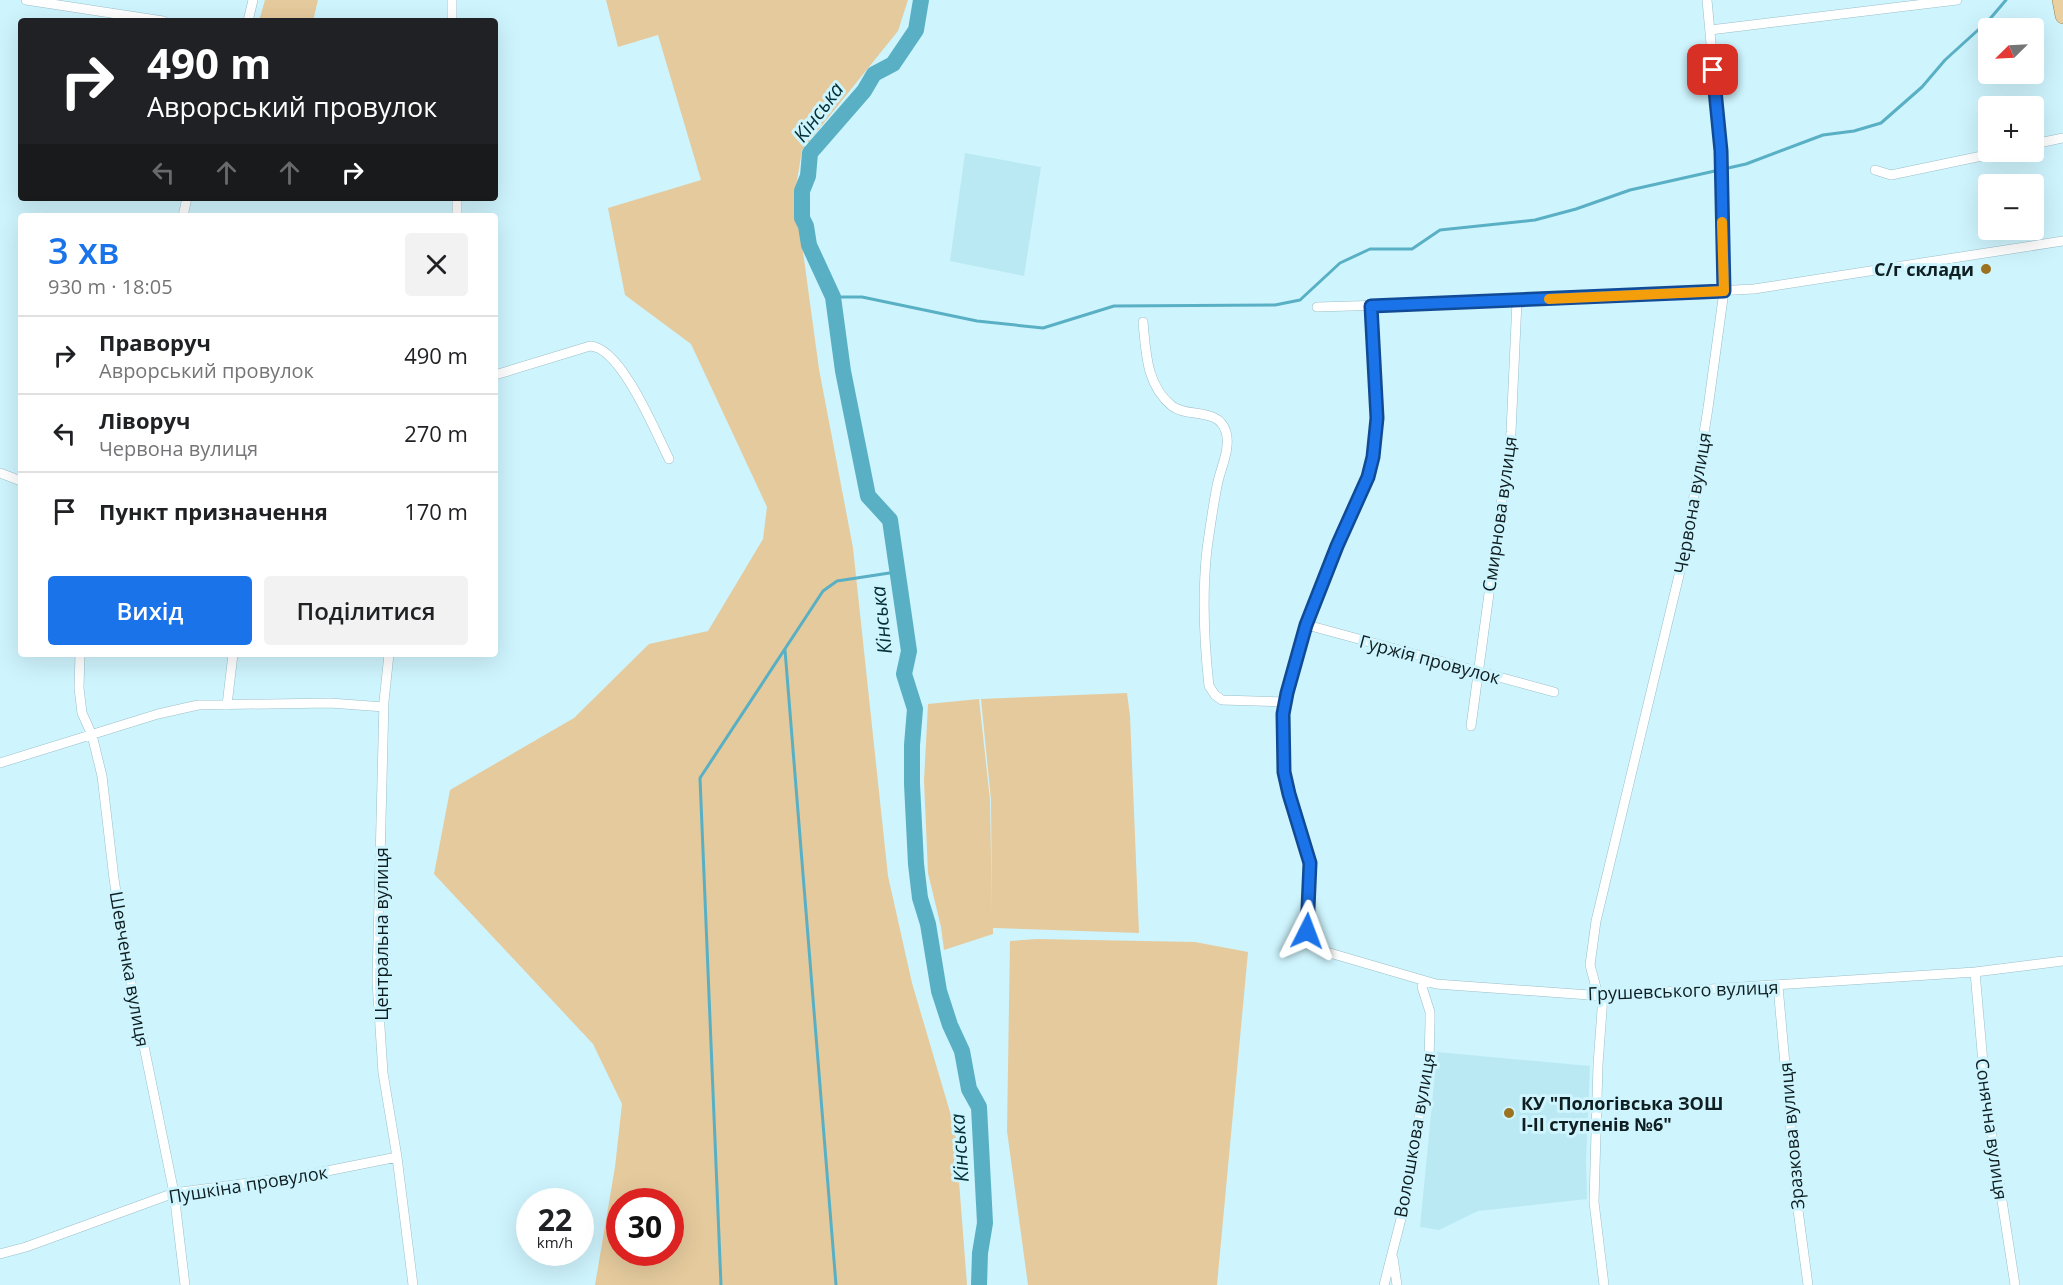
<!DOCTYPE html>
<html lang="uk">
<head>
<meta charset="utf-8">
<style>
  :root { --surface:#fff; --page:#f2f2f2; --text:#202124; --muted:#757577; --line:#e0e0e0; --accent:#1a73e8 }
  body { margin:0; font-family:"Open Sans",sans-serif; background:var(--page); color:var(--text); height:100vh; display:flex; flex-direction:column; font-size:22px; white-space:nowrap }
  * { box-sizing:border-box; margin:0 }
  p { font-size:20px; color:var(--muted) }
  .icon { flex:none; width:33px; height:33px; fill:none; stroke:currentColor; stroke-width:2; stroke-linecap:round; stroke-linejoin:round }
  .map { position:relative; flex:1; overflow:hidden }
  .sheet { position:absolute; left:18px; top:213px; width:480px; height:444px; display:flex; flex-direction:column; background:var(--surface); border-radius:6px; box-shadow:0 6px 24px #0002 }
  .sheet>* { flex:none }
  .guide { position:absolute; left:18px; top:18px; width:480px; height:183px; border-radius:6px; box-shadow:0 6px 24px #0002; background:#202124; color:#fff; overflow:hidden }
  .needle { width:39px; rotate:246deg }
  .buttons { position:absolute; left:1978px; top:18px; display:grid; gap:12px }
  .buttons a { display:grid; place-items:center; width:66px; height:66px; border-radius:6px; background:var(--surface); box-shadow:0 6px 24px #0002; font-size:30px }
  .speed { position:absolute; left:516px; top:1188px; display:flex; gap:12px; font-size:30px; font-weight:700; text-align:center }
  .speed>* { display:grid; place-content:center; width:78px; height:78px; border-radius:50%; background:var(--surface); box-shadow:0 6px 24px #0002; line-height:1 }
  .speed small { font-size:15px; font-weight:400 }
  .speed .limit { border:9px solid #d22; background:#fff; color:#111 }
  .pin { position:absolute; display:grid; place-items:center; width:51px; height:51px; color:#fff; margin:-26px; border-radius:12px; box-shadow:0 3px 9px #0006 }
  .me { position:absolute; width:66px; margin:-33px; rotate:3deg; stroke-linejoin:round; filter:drop-shadow(0 0 4px #0008) }
  .turn { display:flex; align-items:center; gap:21px; height:126px; padding:0 30px; font-size:27px }
  .turn .icon { width:78px; height:78px; stroke-width:2.5 }
  .turn b { display:block; font-size:42px; line-height:51px }
  .lanes { display:flex; align-items:center; height:57px; padding:0 30px; background:#0003; justify-content:center; gap:30px; direction:ltr }
  .lanes .off { opacity:.35 }
  .round { display:grid; place-items:center; flex:none; width:63px; height:63px; border-radius:6px; background:var(--page) }
  .summary { display:flex; align-items:center; justify-content:space-between; height:102px; padding:0 30px }
  h1 { font-size:36px; font-weight:600; line-height:45px; color:var(--accent) }
  .button { display:flex; gap:12px; margin-top:auto; padding:12px 30px }
  .button a { flex:1; height:69px; border-radius:6px; background:var(--accent); color:#fff; font-size:24px; font-weight:600; line-height:69px; text-align:center }
  .button a+a { background:var(--page); color:var(--text) }
  ul { padding:0; list-style:none }
  li { display:flex; align-items:center; gap:18px; height:78px; padding:0 30px; border-top:2px solid var(--line) }
  li div { flex:1 }
  li b { display:block; font-size:22px }
  li em { font-style:normal }
  .map>svg:first-child { display:block }
</style>
</head>
<body>
<div class="map">
<svg width="2063" height="1285" viewBox="0 0 2063 1285">
  <rect width="100%" height="100%" fill="#cef4fd"/>
  <path fill="#bae9f4" d="M965,153L1041,167L1024,276L950,261Z
    M1437,1052L1590,1066L1586,1160L1587,1199L1478,1211L1439,1230L1420,1227Z"/>
  <path fill="#e5ca9d" fill-rule="evenodd" d="M265,0H318L313,21H259Z
    M606,0H908L898,31L802,150L795,193L819,369L853,548L888,876L912,983L955,1129L967,1285H595L615,1167L622,1104L593,1044L434,874L450,790L574,718L649,644L708,631L763,539L767,507L691,344L625,295L608,208L701,180L658,35L618,47ZM620,1202H670V1252H620Z
    M1127,693L1130,716L1139,933L993,928V934L944,950L941,927L928,873L924,781L928,704L979,699L990,800L992,913L991,800L981,699Z
    M1037,939L1195,942L1248,952L1217,1285H1028L1007,1131L1010,941Z"/>
  <g fill="none" stroke-linecap="round" stroke-linejoin="round">
    <path stroke="#59b0c4" stroke-width="3" d="M833,297H862L977,321L1043,328L1114,306L1275,305L1300,300L1340,263L1370,249H1412L1440,230L1535,220L1576,209L1630,190L1746,164L1823,135L1854,131L1881,123L1922,87L1945,60L1989,20L2006,0
      M785,650L836,1285
      M721,1285L700,778L823,591L837,581L896,572"/>
    <path stroke="#59b0c4" stroke-width="16" d="M921,0L916,30L893,64L874,74L864,91L810,153L808,176L802,191V218L806,226L809,245L833,297L843,371L868,496L890,520L909,651L904,674L915,709L912,745V784L916,864L920,898L928,924L939,991L950,1025L962,1051L969,1089L979,1107L985,1223L980,1253L979,1285"/>
    <g stroke="#9bbfc8" stroke-width="10">
      <path id="street" d="M26,0L163,21
        M248,21L253,0
        M452,21V0
        M1710,30L1957,0
        M2034,144L2063,138
        M1875,170L1891,175L2001,152
        M457,198V216
        M183,216L187,198
        M1371,306L1377,418L1373,457L1368,477L1337,546L1307,625L1287,693L1283,714L1284,772L1289,794L1310,863L1307,931C1311,941 1314,946 1323,951L1436,984L1603,996L1975,972L2063,961
        M1317,307L1517,301L1754,289L2063,241
        M1143,322C1146,352 1146,385 1172,406C1187,418 1219,407 1226,432C1231,449 1220,469 1217,486C1213,506 1210,528 1207,549C1202,594 1204,641 1209,686L1215,695L1222,700L1285,702
        M495,375L590,346C621,347 656,433 669,459
        M0,473L21,481
        M1307,625L1554,692
        M80,654L79,688L82,713L92,735L102,776L114,879L128,968L174,1193L185,1285
        M389,654L384,701L377,981L383,1073L397,1157L413,1285
        M227,705L233,654
        M1471,726L1511,432L1517,301
        M0,763L158,714L198,705L330,703L384,707
        M1975,972L1986,1097L2015,1285
        M1778,986L1798,1210L1808,1285
        M1598,995L1590,965L1596,921L1686,546L1708,408L1724,291L1721,151L1707,0
        M1603,996L1598,1065L1594,1202L1604,1285
        M0,1254L26,1247L174,1193L302,1176L397,1157
        M1393,1258L1397,1285
        M1384,1285L1402,1215L1429,1060L1430,1023V1012L1422,987L1424,982"/>
    </g>
    <g stroke="#947d4a" stroke-width="16">
      <path id="primary" d="M2060,0L2063,16"/>
    </g>
    <use href="#street" stroke="#fff" stroke-width="9"/>
    <use href="#primary" stroke="#ead0a0" stroke-width="15"/>
  </g>
  <g fill="none" stroke-linecap="round" stroke-linejoin="round">
    <g stroke="#114b97" stroke-width="15">
      <path id="route" d="M1307,931L1310,863L1289,794L1284,772L1283,714L1287,693L1306,625L1337,546L1368,477L1373,457L1377,418L1371,306L1724,291L1721,151L1713,70"/>
    </g>
    <use href="#route" stroke="#1a73e8" stroke-width="10"/>
    <path stroke="#f59e0b" stroke-width="10" d="M1549,299L1724,291L1722,222"/>
  </g>
  <g fill="#9b7320" stroke="#cef4fd" stroke-width="2">
    <circle cx="1986" cy="269" r="6"/>
    <circle cx="1509" cy="1113" r="6"/>
  </g>
  <g text-anchor="middle" dominant-baseline="central" stroke-width="6" stroke-linejoin="round" paint-order="stroke">
    <g font-size="18" font-weight="bold" fill="#0f1e21" stroke="#cef4fd" text-anchor="end">
      <text x="1974" y="269">С/г склади</text>
      <text x="1521" y="1103" text-anchor="start">КУ "Пологівська ЗОШ<tspan x="1521" dy="21">І-ІІ ступенів №6"</tspan></text>
    </g>
    <g font-size="18" fill="#0f1e21" stroke="#cef4fd">
      <text transform="translate(1692 503) rotate(-80)">Червона вулиця</text>
      <text transform="translate(1499 514) rotate(-82)">Смирнова вулиця</text>
      <text transform="translate(1430 659) rotate(15)">Гуржія провулок</text>
      <text transform="translate(381 934) rotate(-90)">Центральна вулиця</text>
      <text transform="translate(130 969) rotate(80)">Шевченка вулиця</text>
      <text transform="translate(1683 990) rotate(-2)">Грушевського вулиця</text>
      <text transform="translate(1992 1129) rotate(82)">Сонячна вулиця</text>
      <text transform="translate(1414 1135) rotate(-80)">Волошкова вулиця</text>
      <text transform="translate(1791 1136) rotate(-95)">Зразкова вулиця</text>
      <text transform="translate(248 1184) rotate(-9)">Пушкіна провулок</text>
    </g>
    <g font-size="20" font-style="italic" fill="#032f37" stroke="#cef4fd">
      <text transform="translate(818 112) rotate(-53)">Кінська</text>
      <text transform="translate(881 620) rotate(-96)">Кінська</text>
      <text transform="translate(959 1148) rotate(-94)">Кінська</text>
    </g>
  </g>
</svg>
<div class="buttons">
<a><svg class="needle" viewBox="-14 -14 28 28"><path d="M0-13l5 13h-10z" fill="#e53935"/><path d="M0 13l5-13h-10z" fill="#757577"/></svg></a>
<a>+</a>
<a>−</a>
</div>
<div class="speed"><div>22<small>km/h</small></div><div class="limit">30</div></div>
<div class="pin" style="left:1713px;top:70px;background:#d93025"><svg class="icon" aria-label="arrive" viewBox="0 0 24 24"><path d="M6 21V4h12l-3 4 3 4H6"/></svg></div>
<svg class="me" style="left:1307px;top:931px" viewBox="-20 -20 40 40"><path d="M0-17L14 15 0 8-14 15z" fill="#1a73e8" stroke="#fff" stroke-width="4"/></svg>
<div class="guide">
<div class="turn"><svg class="icon" aria-label="right" viewBox="0 0 24 24"><path d="M7 20v-9h11M14 6l5 5-5 5"/></svg><div><b>490 m</b>Аврорський провулок</div></div>
<div class="lanes"><svg class="icon off" aria-label="left" viewBox="0 0 24 24"><path d="M17 20v-9H6M10 6l-5 5 5 5"/></svg><svg class="icon off" aria-label="ahead" viewBox="0 0 24 24"><path d="M12 20V5M6 11l6-6 6 6"/></svg><svg class="icon off" aria-label="ahead" viewBox="0 0 24 24"><path d="M12 20V5M6 11l6-6 6 6"/></svg><svg class="icon" aria-label="right" viewBox="0 0 24 24"><path d="M7 20v-9h11M14 6l5 5-5 5"/></svg></div>
</div>
<section class="sheet">
<div class="summary"><div><h1>3 хв</h1><p>930 m · 18:05</p></div><a class="round"><svg class="icon" aria-label="close" viewBox="0 0 24 24"><path d="M6 6l12 12M18 6L6 18"/></svg></a></div>
<ul>
<li><svg class="icon" aria-label="right" viewBox="0 0 24 24"><path d="M7 20v-9h11M14 6l5 5-5 5"/></svg><div><b>Праворуч</b><p>Аврорський провулок</p></div><em>490 m</em></li>
<li><svg class="icon" aria-label="left" viewBox="0 0 24 24"><path d="M17 20v-9H6M10 6l-5 5 5 5"/></svg><div><b>Ліворуч</b><p>Червона вулиця</p></div><em>270 m</em></li>
<li><svg class="icon" aria-label="arrive" viewBox="0 0 24 24"><path d="M6 21V4h12l-3 4 3 4H6"/></svg><div><b>Пункт призначення</b></div><em>170 m</em></li>
</ul>
<div class="button"><a>Вихід</a><a>Поділитися</a></div>
</section>
</div>
</body>
</html>
